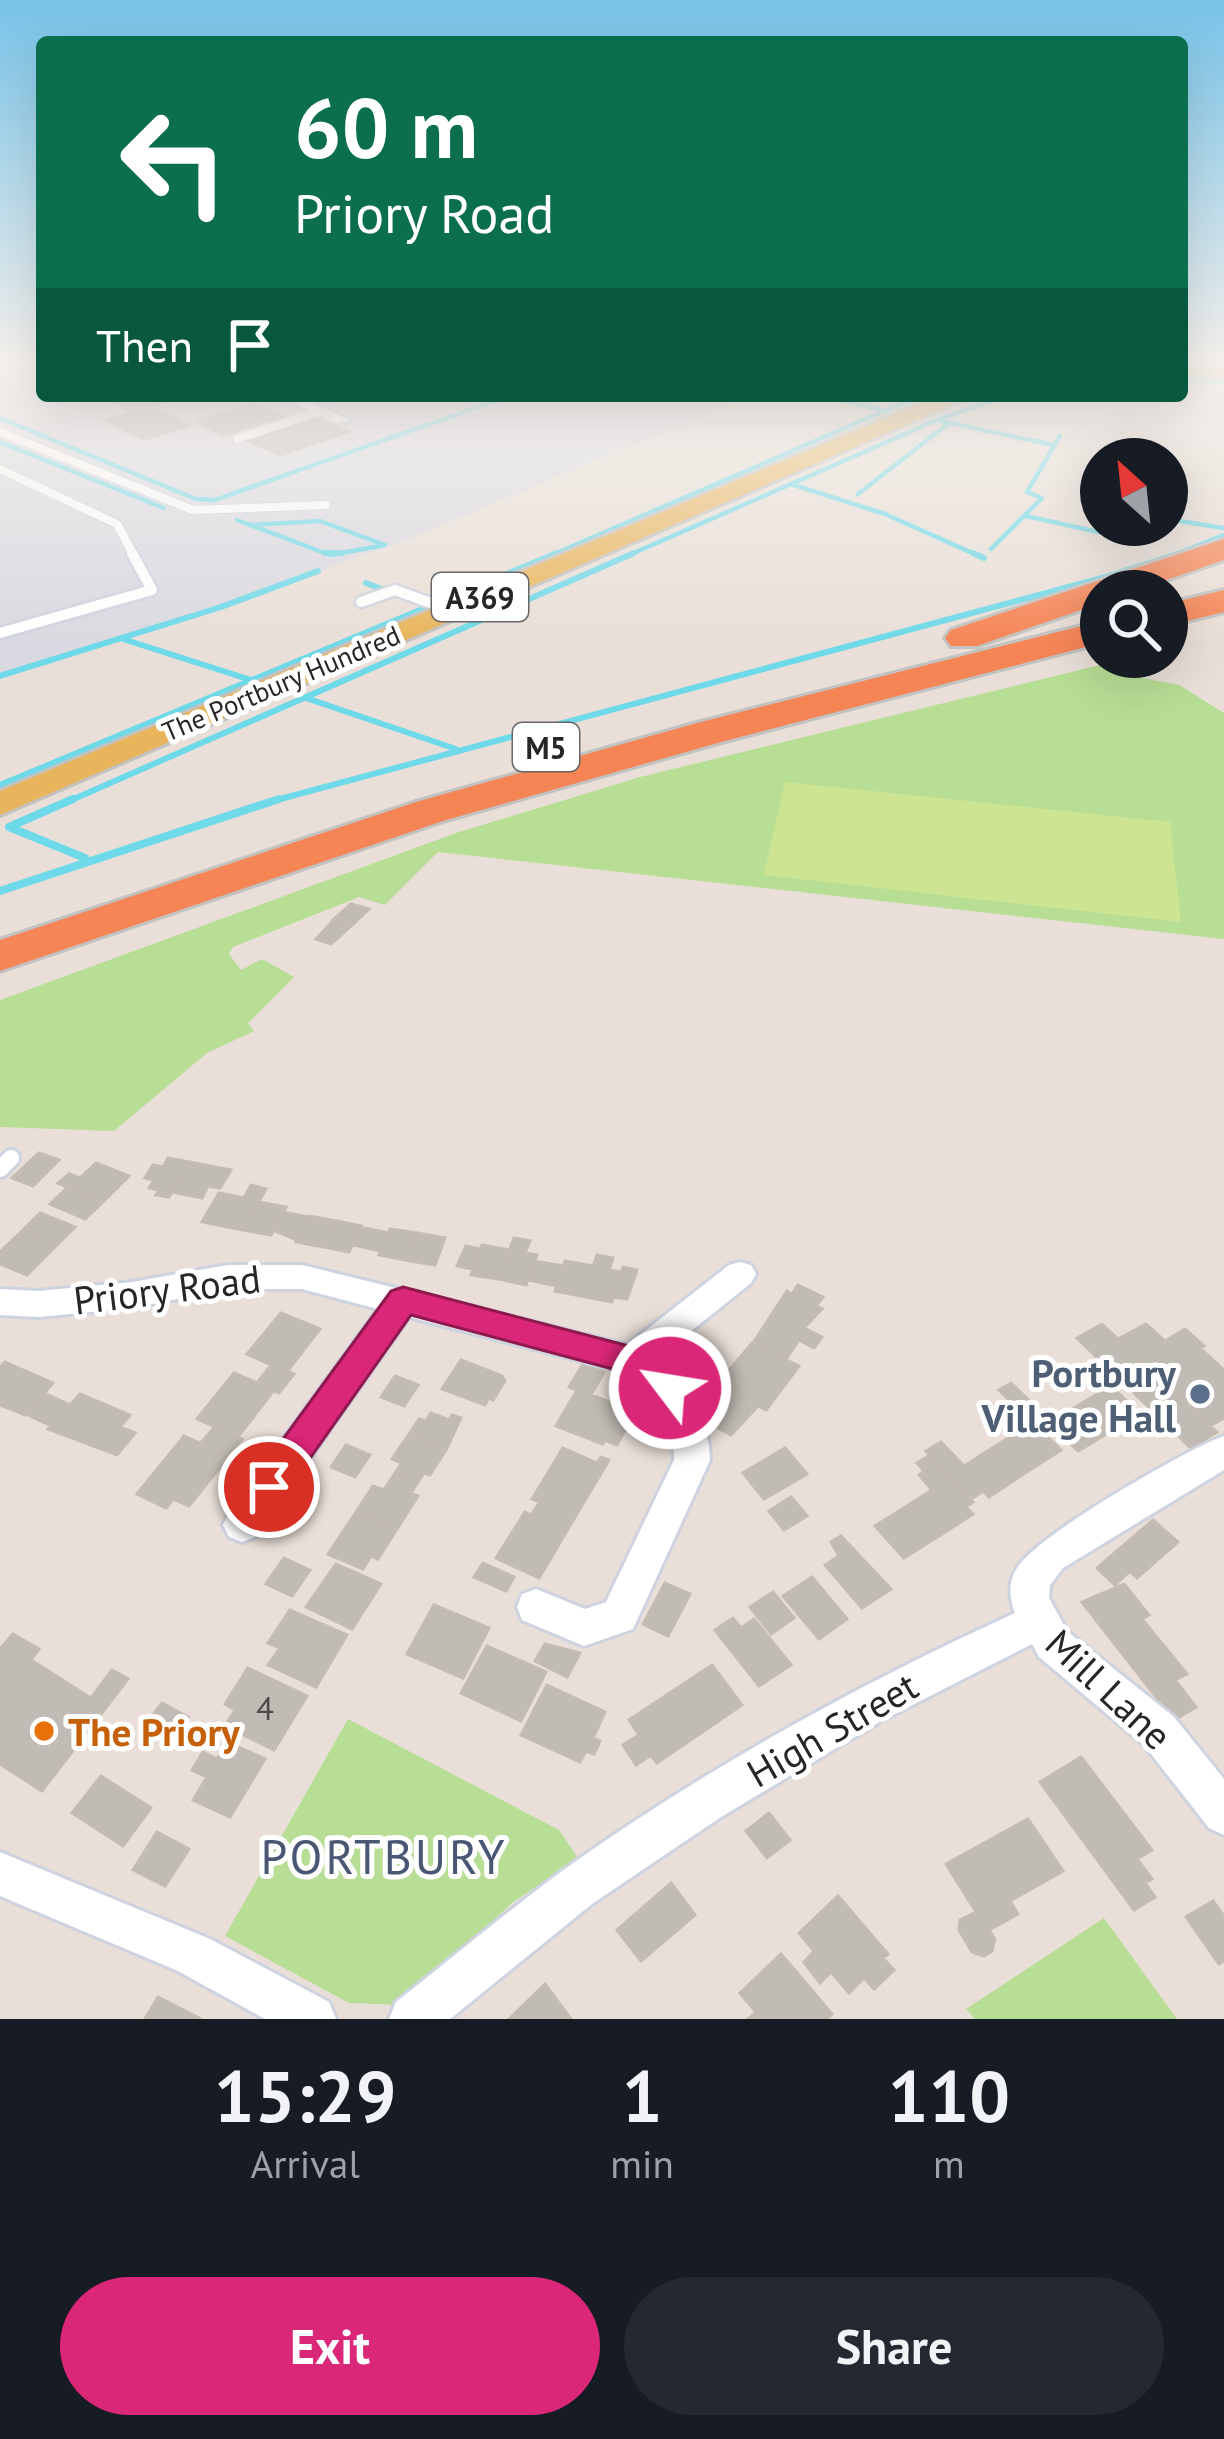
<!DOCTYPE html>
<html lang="en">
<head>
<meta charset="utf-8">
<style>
  :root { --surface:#171b24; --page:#242831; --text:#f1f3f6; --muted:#9ea1a6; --accent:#db2777 }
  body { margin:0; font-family:"PT Sans",sans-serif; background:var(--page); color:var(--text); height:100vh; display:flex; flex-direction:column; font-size:45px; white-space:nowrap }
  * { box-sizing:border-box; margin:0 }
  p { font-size:39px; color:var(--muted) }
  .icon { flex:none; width:66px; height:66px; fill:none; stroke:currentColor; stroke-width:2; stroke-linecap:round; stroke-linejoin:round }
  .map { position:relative; height:2019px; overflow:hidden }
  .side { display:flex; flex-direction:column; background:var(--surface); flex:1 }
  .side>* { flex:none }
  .guide { position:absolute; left:36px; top:36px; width:1152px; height:366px; border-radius:12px; box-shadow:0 12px 48px #0002; background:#0b6e4f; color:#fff; overflow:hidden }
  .needle { width:78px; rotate:333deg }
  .controls { position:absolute; left:1080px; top:438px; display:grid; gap:24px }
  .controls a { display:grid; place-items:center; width:108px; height:108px; border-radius:50%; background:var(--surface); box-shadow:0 12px 48px #0002; font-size:60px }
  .pin { position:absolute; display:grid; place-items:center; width:102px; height:102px; color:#fff; margin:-51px; border:6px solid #fff; border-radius:50%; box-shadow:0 3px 12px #0007 }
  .me { position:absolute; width:132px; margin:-66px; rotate:301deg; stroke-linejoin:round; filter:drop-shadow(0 0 9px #0008) }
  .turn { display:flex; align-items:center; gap:42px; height:252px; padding:0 60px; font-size:54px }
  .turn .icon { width:156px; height:156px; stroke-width:2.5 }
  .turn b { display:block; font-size:84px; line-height:102px }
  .then { display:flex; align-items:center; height:114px; padding:0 60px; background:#0003; gap:24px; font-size:45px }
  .eta { display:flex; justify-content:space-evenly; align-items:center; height:204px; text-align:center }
  .eta b { font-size:72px; font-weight:800; line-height:84px }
  .primary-button { display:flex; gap:24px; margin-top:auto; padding:24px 60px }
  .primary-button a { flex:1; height:138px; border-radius:72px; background:var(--accent); color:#fff; font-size:48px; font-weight:800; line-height:138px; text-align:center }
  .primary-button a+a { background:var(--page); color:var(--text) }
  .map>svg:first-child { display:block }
</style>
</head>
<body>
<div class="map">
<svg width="1224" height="2019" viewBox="0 0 1224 2019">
  <rect width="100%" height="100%" fill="#e9dfd8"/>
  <path fill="#dad9e1" d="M0,361H42V396H750L406,540L188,616L0,673Z"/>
  <path fill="#b8de96" d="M1133,657H1160L1112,672L1179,685L1224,713V939L438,852L385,905L359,897L233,947L229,954L241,970L262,959L294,977L248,1023L254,1031L207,1053L114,1131L0,1127V1000L456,833L640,777Z
    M348,1719L559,1830L578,1858L512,1903L403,2005L349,2003L225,1936Z
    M1104,1918L1177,2019H975L966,2009Z"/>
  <path fill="#cde592" d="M785,782L1170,822L1181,922L764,875Z"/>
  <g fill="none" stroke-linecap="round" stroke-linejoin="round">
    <path stroke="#6ed9e8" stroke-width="4.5" d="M1182,380L1224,382
      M824,396L886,411
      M0,418L196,499L215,500L509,396
      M937,420L1053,445
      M0,442L164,508
      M791,484L885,514L979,556
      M858,494L949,423
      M1026,516L1112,535L1122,525
      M1167,519L1224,528
      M237,520L330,555L385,545L320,521L251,525
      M991,549L1042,498L1027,492L1060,436
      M550,556L919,396
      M627,556L937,420L1006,396
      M1171,556L1224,535"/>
    <path stroke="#6ed9e8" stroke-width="6" d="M325,553H341
      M973,553L984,558
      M366,583L389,592
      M123,639L251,680
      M0,676L221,607L318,571
      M306,698L456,749
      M0,785L557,553
      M67,802L634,553
      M269,802L1106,577L1180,553"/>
    <path stroke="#6ed9e8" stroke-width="8" d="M73,799L9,827L85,858
      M0,891L279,799"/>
  </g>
  <path fill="#c0bbb4" stroke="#c4bbb2" stroke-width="3" d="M100,396H182L133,411Z
    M254,404L283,416L224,435L196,422Z
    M149,407L190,426L144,439L104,420Z
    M315,419L348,432L281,455L248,441Z
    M351,904L369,909L351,926L333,920Z
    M334,920L351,926L331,944L316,939Z
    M39,1153L59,1160L33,1186L12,1178Z
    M168,1158L190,1162L169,1197L156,1195L160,1190L149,1188L154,1180L145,1178L153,1165L163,1167Z
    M190,1162L231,1170L220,1188L208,1186L202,1198L172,1192Z
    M96,1163L129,1176L103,1202L58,1183L69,1174L80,1178Z
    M251,1185L266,1189L243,1230L202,1222L219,1193L244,1198Z
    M68,1187L103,1202L85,1219L50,1204Z
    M259,1202L286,1207L271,1235L243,1230Z
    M283,1212L309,1217L297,1240L273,1230Z
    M40,1213L75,1227L57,1245L23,1230Z
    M309,1216L337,1221L324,1247L296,1242Z
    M337,1221L362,1226L349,1252L324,1247Z
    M361,1227L389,1233L381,1251L353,1245Z
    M390,1229L417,1233L405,1260L379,1255Z
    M23,1230L57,1245L27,1275L0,1264V1252Z
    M417,1233L445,1238L435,1265L405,1260Z
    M514,1238L530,1241L525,1253L537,1255L526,1285L499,1279Z
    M482,1245L510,1250L499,1279L471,1275Z
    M466,1246L480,1249L472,1269L457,1266Z
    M597,1255L613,1258L609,1270L621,1272L612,1302L555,1291L565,1261L593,1266Z
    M535,1261L563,1266L557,1286L528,1280Z
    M623,1267L637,1270L627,1299L613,1297Z
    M798,1285L823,1297L816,1306L822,1309L804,1328L822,1337L814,1348L799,1340L786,1359L753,1343L787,1291L792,1294Z
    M281,1313L320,1329L287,1372L247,1354Z
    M1102,1324L1118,1339L1217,1432L1191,1448L1077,1338Z
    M1146,1324L1165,1341L1185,1329L1204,1346L1200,1348L1224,1370V1418L1210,1426L1118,1339Z
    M752,1343L799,1366L766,1410L758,1406L731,1435L701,1419L717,1398L710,1393Z
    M1094,1359L1115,1379L1109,1384L1139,1413L1108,1433L1079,1405L1102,1391L1082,1367Z
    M461,1360L502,1376L505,1381L493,1400L489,1398L485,1405L442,1389Z
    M5,1362L53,1383L25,1415L0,1405V1367Z
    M583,1364L604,1372L591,1395L625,1408L618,1420L628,1424L617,1445L605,1440L603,1444L556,1426L577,1390L569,1387Z
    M271,1365L294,1374L279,1393L257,1383Z
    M234,1373L274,1390L238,1437L197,1419Z
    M395,1376L418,1385L404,1406L381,1397Z
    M1011,1383L1049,1420L1037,1427L999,1390Z
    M44,1393L70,1405L51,1426L26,1414Z
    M80,1394L130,1415L120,1427L135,1433L117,1455L48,1429Z
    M1011,1401L1061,1450L1022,1475L994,1447L1019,1431L997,1409Z
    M1079,1405L1108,1433L1078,1451L1049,1423Z
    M431,1413L449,1420L452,1415L461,1418L446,1450L409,1434L419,1419L426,1421Z
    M215,1426L242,1439L229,1456L200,1444Z
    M409,1434L446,1450L430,1475L424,1473L418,1482L395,1473L402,1463L392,1459Z
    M184,1436L229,1456L189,1506L173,1499L166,1508L137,1494Z
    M941,1442L964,1466L994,1447L1022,1475L989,1497L983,1491L971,1499L926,1451Z
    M346,1445L370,1455L355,1477L331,1467Z
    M563,1448L597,1463L601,1457L609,1460L539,1578L496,1558L525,1512L531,1515L540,1502L532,1499Z
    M785,1448L807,1474L764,1499L743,1473Z
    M930,1455L973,1502L966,1507L973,1514L939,1536L910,1504L932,1490L919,1475L924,1471L917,1463Z
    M395,1473L418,1482L411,1493L418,1496L397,1529L356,1512L373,1486L384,1490Z
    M791,1497L807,1516L784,1530L769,1511Z
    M910,1504L939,1536L904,1558L875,1526Z
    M356,1512L397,1529L378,1559L371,1556L363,1569L328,1554Z
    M1153,1520L1178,1542L1137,1578L1130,1571L1115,1585L1097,1568Z
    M841,1536L891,1589L862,1608L825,1565L839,1556L831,1542Z
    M284,1558L310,1570L292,1596L266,1584Z
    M483,1563L514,1577L506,1591L474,1577Z
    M336,1564L381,1584L352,1629L306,1607Z
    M812,1577L847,1619L819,1639L783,1596Z
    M665,1583L690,1594L668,1636L643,1624Z
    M1124,1584L1149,1615L1142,1619L1187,1674L1175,1680L1196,1707L1174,1720L1082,1602Z
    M773,1592L794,1618L771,1634L750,1607Z
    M434,1605L489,1628L463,1678L407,1654Z
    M290,1610L347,1635L316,1687L268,1665L280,1648L268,1643Z
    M733,1618L741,1628L754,1619L791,1665L759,1686L715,1630Z
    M13,1634L39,1649L31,1660L91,1698L112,1670L128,1679L42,1791L0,1764V1649Z
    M545,1644L580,1653L567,1677L535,1661Z
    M487,1646L546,1672L521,1721L461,1693Z
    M712,1665L742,1705L657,1763L651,1755L636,1765L623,1745L639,1735L629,1720Z
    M248,1668L307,1696L274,1750L225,1726L235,1710L225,1704Z
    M547,1685L605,1712L593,1738L600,1741L594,1754L586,1751L580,1762L521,1735Z
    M162,1703L188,1717L176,1734L149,1720Z
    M228,1742L265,1759L230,1817L193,1800L207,1777L192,1770L203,1752L217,1759Z
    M1081,1757L1152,1850L1137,1859L1152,1879L1145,1883L1155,1897L1134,1910L1040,1782Z
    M101,1776L151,1808L123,1846L72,1813Z
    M769,1813L790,1840L767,1858L746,1831Z
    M1028,1819L1063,1871L1010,1901L1018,1914L989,1930L995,1939L992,1951L984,1956L972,1952L959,1930L960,1920L976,1912L946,1864Z
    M157,1832L189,1849L165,1886L133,1870Z
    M671,1883L695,1915L641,1961L617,1930Z
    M838,1896L888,1954L883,1958L894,1970L874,1989L864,1978L849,1993L831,1972L820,1983L804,1962L814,1951L799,1933Z
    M1213,1901L1224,1916V1961L1219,1964L1186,1917Z
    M781,1954L832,2014L827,2019H748L756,2012L740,1993Z
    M545,1984L571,2019H509Z
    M158,1997L201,2019H145Z"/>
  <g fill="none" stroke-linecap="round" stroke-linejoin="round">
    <g stroke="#cdd3df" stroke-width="10">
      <path id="service-far2" d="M0,432L193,510L326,505
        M237,439L320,411
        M0,469L117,524L134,556"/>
    </g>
    <g stroke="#cdd3df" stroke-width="15">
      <path id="service-far1" d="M361,602L395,590L450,610
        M0,633L152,590L132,553"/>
    </g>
    <g stroke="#cdd3df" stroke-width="22">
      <path id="service" d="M0,1169L11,1158"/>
    </g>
    <g stroke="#cdd3df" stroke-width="6">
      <path id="minor" d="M276,396H296L350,420L337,423Z
        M740,1262L751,1265L756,1274L751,1283L659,1357C689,1371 710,1429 710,1460L633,1629L584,1646L522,1620L517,1607L522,1594L536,1589L585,1609L606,1602L674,1460C674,1424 656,1387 624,1372L409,1317L255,1537L242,1542L229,1537L223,1525L229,1513L378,1309L302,1289H228L132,1308L39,1317L0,1315V1289L39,1291L132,1282L228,1265H302L627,1345L729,1265Z
        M1224,1436V1470L1063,1568L1050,1585L1049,1598L1067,1631L1174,1717L1224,1779V1835L1209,1828L1144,1745L1039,1657L1032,1644L883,1720L721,1817L592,1904L450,2019H389L396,2002C451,1959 505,1913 562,1871C703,1770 857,1685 1015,1613C1009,1598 1008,1582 1017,1568C1036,1536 1185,1450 1224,1436Z
        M0,1852L210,1939L329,2002L336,2019H265L178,1971L0,1896Z"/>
    </g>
    <g stroke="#c2c2c2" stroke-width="6">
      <path id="primary" d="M1182,361L1224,362V376L1182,375Z
        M938,396H972L0,815V791Z"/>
    </g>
    <g stroke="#c2c2c2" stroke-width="6">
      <path id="motorway" d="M1224,539V560L1135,591H1101V603L977,646H951L945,638L951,630Z
        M1224,590V612L1167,626V604Z
        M1101,621V643L725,741L446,820L0,971V940L416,802L697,723Z"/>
    </g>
    <use href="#service-far2" stroke="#fff" stroke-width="8"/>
    <use href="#service-far1" stroke="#fff" stroke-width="10"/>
    <use href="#service" stroke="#fff" stroke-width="16"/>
    <use href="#minor" fill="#fff" fill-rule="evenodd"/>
    <use href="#primary" fill="#e9b55c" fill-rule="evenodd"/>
    <use href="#motorway" fill="#f68555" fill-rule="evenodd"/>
  </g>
  <linearGradient id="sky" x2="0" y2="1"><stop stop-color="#77c3e8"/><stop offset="0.56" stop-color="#f5f1ed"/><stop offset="1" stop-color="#f5f1ed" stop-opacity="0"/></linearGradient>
  <rect width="1224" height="644" fill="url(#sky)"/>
  <path fill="#db2777" stroke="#8e194d" stroke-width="3" d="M403,1287L644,1350L670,1362L687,1388L682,1398C658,1406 646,1382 624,1372L411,1315L282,1498L269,1503L256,1498L250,1487L256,1476L391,1291Z"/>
  <circle fill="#5c6f8a" stroke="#fff" stroke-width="4.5" cx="1200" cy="1394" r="12"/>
  <circle fill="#e8710a" stroke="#fff" stroke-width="4.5" cx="44" cy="1731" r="12"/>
  <g text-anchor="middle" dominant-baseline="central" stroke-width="10" stroke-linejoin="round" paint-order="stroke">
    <g font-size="27" fill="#262626" stroke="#fff">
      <text transform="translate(281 683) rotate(-23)">The Portbury Hundred</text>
    </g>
    <g fill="#fff" stroke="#676767" stroke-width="3">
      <rect x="432" y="573" width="96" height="48" rx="9"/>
      <rect x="513" y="723" width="66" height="48" rx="9"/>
    </g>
    <g font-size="30" font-weight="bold" fill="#262626">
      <text x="480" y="597">A369</text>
      <text x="546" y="747">M5</text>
    </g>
    <g font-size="33" fill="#4c4b4a">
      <text x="265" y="1707">4</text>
    </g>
    <g font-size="39" fill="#262626" stroke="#fff">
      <text transform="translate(167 1289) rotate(-7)">Priory Road</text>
      <text transform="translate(1109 1689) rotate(43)">Mill Lane</text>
      <text transform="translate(832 1729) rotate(-30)">High Street</text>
    </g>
    <g font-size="39" font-weight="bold" fill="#4e5e75" stroke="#fff" text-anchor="end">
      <text x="1176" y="1372">Portbury<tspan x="1176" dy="45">Village Hall</tspan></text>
    </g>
    <g font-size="39" font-weight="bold" fill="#c56008" stroke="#fff" text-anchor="start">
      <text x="68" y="1731">The Priory</text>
    </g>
    <g font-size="48" letter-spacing="3" fill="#4a5774" stroke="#fff">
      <text x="384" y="1856">PORTBURY</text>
    </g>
  </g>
</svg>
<div class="controls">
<a><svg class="needle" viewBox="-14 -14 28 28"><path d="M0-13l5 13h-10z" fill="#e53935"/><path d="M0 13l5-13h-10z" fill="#9ea1a6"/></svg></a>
<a><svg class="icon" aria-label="search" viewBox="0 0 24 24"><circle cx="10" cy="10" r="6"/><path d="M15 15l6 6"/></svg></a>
</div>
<div class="pin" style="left:269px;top:1487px;background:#d93025"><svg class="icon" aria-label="arrive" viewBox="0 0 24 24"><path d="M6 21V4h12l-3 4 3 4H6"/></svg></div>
<svg class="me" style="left:670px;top:1388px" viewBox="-20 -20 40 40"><circle r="17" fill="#db2777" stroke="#fff" stroke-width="3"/><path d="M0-11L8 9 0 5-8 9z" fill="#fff"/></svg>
<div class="guide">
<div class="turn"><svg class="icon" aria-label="left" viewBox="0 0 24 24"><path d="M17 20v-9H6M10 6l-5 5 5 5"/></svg><div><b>60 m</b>Priory Road</div></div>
<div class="then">Then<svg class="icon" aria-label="arrive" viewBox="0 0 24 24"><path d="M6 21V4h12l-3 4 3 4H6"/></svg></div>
</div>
</div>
<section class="side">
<div class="eta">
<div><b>15:29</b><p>Arrival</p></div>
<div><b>1</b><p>min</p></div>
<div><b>110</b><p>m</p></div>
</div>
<div class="primary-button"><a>Exit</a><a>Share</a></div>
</section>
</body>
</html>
